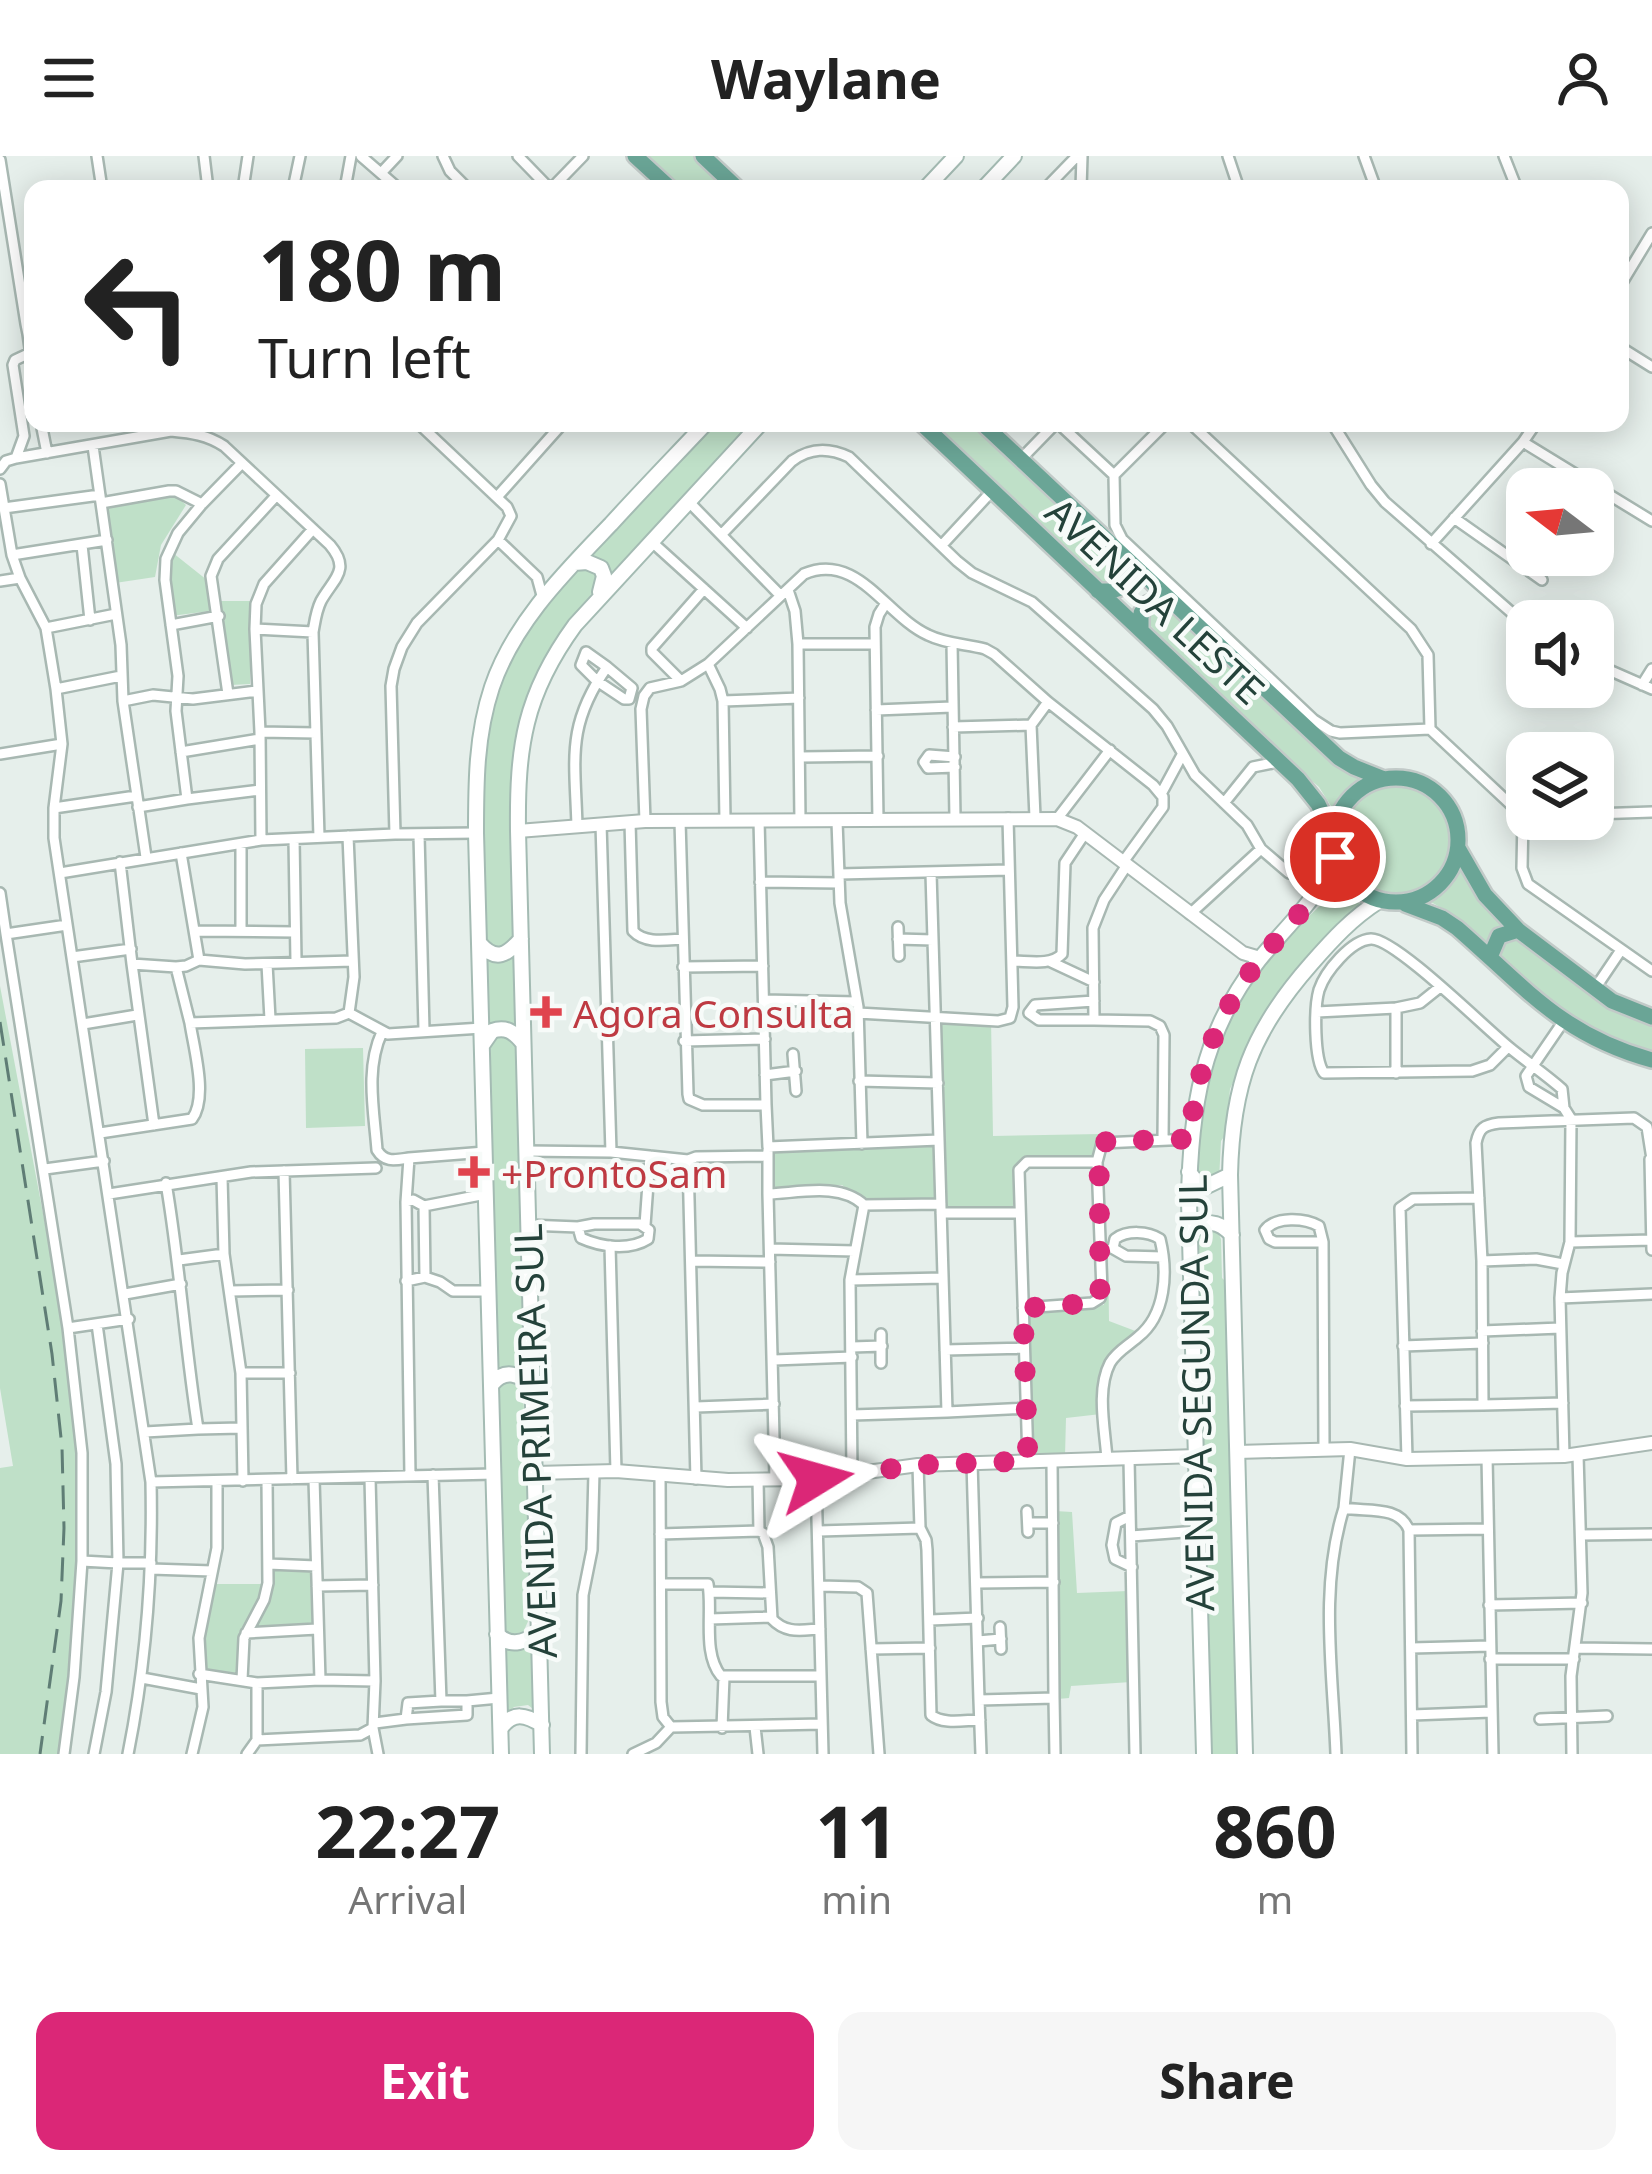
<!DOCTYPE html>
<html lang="en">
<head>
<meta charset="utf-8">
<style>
  :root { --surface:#fff; --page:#f6f6f6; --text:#222; --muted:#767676; --accent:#db2777 }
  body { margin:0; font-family:"Noto Sans",sans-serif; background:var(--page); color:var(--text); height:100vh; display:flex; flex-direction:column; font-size:45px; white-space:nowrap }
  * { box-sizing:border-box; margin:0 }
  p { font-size:39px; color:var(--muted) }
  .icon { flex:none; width:66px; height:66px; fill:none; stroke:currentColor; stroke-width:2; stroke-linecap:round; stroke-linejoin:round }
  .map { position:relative; height:1598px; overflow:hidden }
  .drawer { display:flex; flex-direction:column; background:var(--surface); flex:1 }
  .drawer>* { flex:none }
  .banner { position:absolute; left:24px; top:24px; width:1605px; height:252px; border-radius:24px; box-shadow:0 6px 30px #0003; background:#fff; color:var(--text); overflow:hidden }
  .needle { width:78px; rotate:286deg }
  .tools { position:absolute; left:1506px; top:312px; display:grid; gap:24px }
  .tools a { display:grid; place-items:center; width:108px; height:108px; border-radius:24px; background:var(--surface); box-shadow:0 6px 30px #0003; font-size:60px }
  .pin { position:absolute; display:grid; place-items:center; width:102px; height:102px; color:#fff; margin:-51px; border:6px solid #fff; border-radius:50%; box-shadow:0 3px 12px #0007 }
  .me { position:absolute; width:132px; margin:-66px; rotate:82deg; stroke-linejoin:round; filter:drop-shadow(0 0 9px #0008) }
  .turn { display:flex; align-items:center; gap:42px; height:252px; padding:0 36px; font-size:54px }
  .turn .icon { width:156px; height:156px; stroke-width:2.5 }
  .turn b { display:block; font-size:84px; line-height:102px }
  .eta { display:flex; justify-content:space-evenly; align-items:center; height:204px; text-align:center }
  .eta b { font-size:72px; font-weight:700; line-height:84px }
  .cta { display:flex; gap:24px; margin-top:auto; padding:24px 36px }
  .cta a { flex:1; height:138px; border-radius:24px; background:var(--accent); color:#fff; font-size:48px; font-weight:700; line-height:138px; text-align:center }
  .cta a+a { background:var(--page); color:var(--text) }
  header { display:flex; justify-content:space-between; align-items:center; height:156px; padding:0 36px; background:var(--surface); font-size:54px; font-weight:700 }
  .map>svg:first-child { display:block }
</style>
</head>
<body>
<header><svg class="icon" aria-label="menu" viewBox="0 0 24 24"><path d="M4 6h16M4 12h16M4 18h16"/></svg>Waylane<svg class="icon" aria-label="person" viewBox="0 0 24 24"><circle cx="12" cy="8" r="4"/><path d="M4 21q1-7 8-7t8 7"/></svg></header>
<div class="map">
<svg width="1652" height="1598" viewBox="0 0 1652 1598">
  <rect width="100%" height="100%" fill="#e6efeb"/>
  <path fill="#bfe0c8" d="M635,0H698L733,33H670Z
    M714,267H754L608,426L585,401Z
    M929,267H978L1125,412L1124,426L1106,428L1032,365Z
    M173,337L186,349L161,389L155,421L115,427L104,347Z
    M173,397L207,424L210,455L171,460L167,425Z
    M592,411L598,421L596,432L552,488L521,561L512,612L516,786L507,795L488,792C482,765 483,736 481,709C476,627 484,539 529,468C542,448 562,430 577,412Z
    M220,445H250V528L231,529Z
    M1164,448L1255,529L1324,600L1364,627L1348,639L1336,658L1319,631L1231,555L1146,465L1148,455Z
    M1343 684a55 55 0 1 1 110 0a55 55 0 1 1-110 0Z
    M1460,711L1490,757L1507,770L1497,774L1485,792C1468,772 1453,757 1429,745L1444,735Z
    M1334,722L1349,739L1365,752L1339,766L1317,790L1250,889L1230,933L1226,978L1221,985L1219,1024L1196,1022L1193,979L1214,891L1253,821L1290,778L1323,747Z
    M1508,782L1518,785L1599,843L1652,870V897L1585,874L1517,821L1498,794Z
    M484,798C495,807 506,807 517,798L520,879L487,871Z
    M0,830L88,1295L87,1410L66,1598H0V1312L13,1310L0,1232Z
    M933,860L991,863L993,980L1101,978L1097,1003H1024L1016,1008L1013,1050L941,1051L937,1045L859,1043L842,1029L769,1033V993L938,987Z
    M502,875L519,890L528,1222L492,1220L486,1038L491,882Z
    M363,892L365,970L306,972L305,893Z
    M1216,1072L1221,1083L1222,1122L1226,1126L1237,1598H1208L1195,1084L1199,1074Z
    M1104,1097H1108L1109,1165L1138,1176C1099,1196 1100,1219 1101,1258L1066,1262L1065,1300H1031L1027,1155L1104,1149Z
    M503,1224L517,1226L522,1231L527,1286L529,1463L522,1479L516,1482L503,1474L497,1231Z
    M1055,1355L1072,1356L1077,1437L1128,1435L1131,1526L1071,1530L1069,1542L1058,1543Z
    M267,1410L311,1411L312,1471L240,1473L238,1521L196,1512L199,1449L204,1428H265Z
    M534,1486L537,1556L528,1549L514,1551L505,1560L502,1488L518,1494Z"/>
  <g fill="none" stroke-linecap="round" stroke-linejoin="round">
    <g stroke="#a8b8b2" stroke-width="14">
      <path id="minor" d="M97,0L102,33
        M204,0L208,33
        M361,0L399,33
        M443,0L450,15L468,33
        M518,0L550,33
        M1228,0L1239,33
        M1364,0L1376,33
        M1504,0L1517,33
        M0,4L26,168L28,178L33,177
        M382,16L397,0
        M243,33L248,0
        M293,33L300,0
        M345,33L351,0
        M551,33L583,0
        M1045,33L1077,0
        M1081,33L1082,0
        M1620,130L1652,77
        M28,178L33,214
        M1620,191L1652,211
        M41,267L47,297
        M619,267L621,269L630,267
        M1058,267L1114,319L1115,369L1122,383L1314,564L1331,575L1340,577L1430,573
        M1190,267L1411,473L1428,499L1430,573L1523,660H1527
        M1332,267L1371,329L1385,346L1527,470
        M1523,286L1652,365
        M93,290L121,489L123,545L146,701
        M16,302L24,280L13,209L15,204L30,197
        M1021,303L1056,267
        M0,313L6,305L16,302L171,275C192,277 207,279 224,290L330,389C351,414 334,422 321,445C316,455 315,465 313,476L319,681
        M1114,319L1166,267
        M0,328L12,399L20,422L46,472L56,533L62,588L54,652V682L151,1326C153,1418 146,1508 128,1598
        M497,341L563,267
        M689,346L780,439
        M101,347L169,335H176L202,348
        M4,352L100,339
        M1454,362L1542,424
        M722,378L792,305C810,292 828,291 849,301L957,405L972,417L1032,446L1153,553L1167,570L1195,619L1247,669L1261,693L1289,717
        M498,384L537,421L543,443
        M652,386L747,472
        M1431,388L1523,286L1536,267
        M82,389L90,464
        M942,389L992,335
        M12,399L107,384
        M0,425L20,422
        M788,434L795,455L798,488L800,665
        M171,469L219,460
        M46,472L116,458
        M255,473L313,476
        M952,487L955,662
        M798,488H875
        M1593,507L1652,533
        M708,508L720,533L723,545L725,664
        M681,525L652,496V492L704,433
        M1642,529L1652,513
        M56,533L121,520
        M228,538L211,420L218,403L276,340
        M123,545L153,539L193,543L257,535
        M723,545L799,542
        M876,554L952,551
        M953,571L1031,569
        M260,576L316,577
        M181,596L260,583
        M0,598L62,588
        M801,601L878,600
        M955,601L929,599L924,606L928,612L955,611
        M1161,638L1182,599
        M187,643L260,634
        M1224,647L1253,611L1278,606
        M138,651L187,643L176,555L178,520L165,424L166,403L178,377L202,348L242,307
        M54,652L136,640
        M1593,658L1652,656
        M1523,660L1522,712L1528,728L1652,815
        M1035,661L1031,569L1048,546
        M1057,663L1110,594
        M878,664L875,471L879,458L886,447
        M645,665L641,553L644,540L650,532L681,525L708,508L804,418C857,395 886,460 928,479C946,488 966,488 985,493L994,498L1048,546L1153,629L1163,641V651L1123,706
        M680,665L688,938L689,943L703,949H766L759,664
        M837,665L840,747L858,851L862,988
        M630,666L633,775C645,788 666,784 682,783
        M601,668L611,996
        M577,670C575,602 566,570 607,511L632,532L629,543H624L597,525L581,509L586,496L607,511
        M395,678L391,530L394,513L402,491L417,467L498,384L511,360L507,351L418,267
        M419,679L424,874
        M294,683L296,805
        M261,684L260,576L255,473L256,448L264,428L313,373
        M181,697L199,804L245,808L353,805
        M120,706L132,808L176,811
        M1127,709L1104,744L1093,772L1094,864L1150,865L1160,870L1164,879L1163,983
        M60,717L261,684L395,678L476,677
        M839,718L1009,714
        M760,726L839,727
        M0,737L6,778L67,769
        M1190,758L1261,693
        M898,771L899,800
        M241,773V688
        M195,775L295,776
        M6,778L68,1172L82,1297V1405
        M898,783L933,784
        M72,801L131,793
        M1012,805C1028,805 1051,810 1062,798L1065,707L1085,677
        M1049,805L1094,826
        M132,808L154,969
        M267,808L270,863
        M683,811L763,810
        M1594,834L1621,794
        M764,844L857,846
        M1094,845L1035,849L1029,857L1039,864H1094
        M1396,852L1420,847L1440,831
        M1317,856L1396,852V917
        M349,857L388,878L482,872
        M858,857L998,865L1010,862L1013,851L1008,662
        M1563,866L1526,920L1529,931L1564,952
        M190,867L176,811L186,810L199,804
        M83,868L137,859
        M382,876C365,913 374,954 377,994C385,1007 395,1004 409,1002L406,1046L410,1320
        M684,885L765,883
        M1508,891L1490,909L1472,915L1324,917C1314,903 1314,852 1319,834C1325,816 1351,784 1371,783C1395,782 1486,873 1510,892C1527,906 1545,918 1562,933L1564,952L1571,963L1570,1086L1562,1117L1560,1142L1564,1300
        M793,898L796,935
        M765,919L796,915
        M859,925L938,927
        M766,949L768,991L939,984L931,717
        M100,977L192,963C208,942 194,893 190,867L336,862L349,857L354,821L348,680
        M939,984L947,1256L1027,1252
        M768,994V1038C798,1037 840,1026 864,1049
        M526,995L611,996L688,1004
        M409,1002L485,996
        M1650,1003L1652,1094
        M45,1013L104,1005
        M284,1015L292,1323
        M222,1021L224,1098L241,1217L243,1325
        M166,1027C180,1109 185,1191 198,1273L241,1272
        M109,1038L251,1016L376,1012
        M768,1038L775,1323
        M406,1046L413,1044L424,1050L425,1121L406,1125
        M424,1050L486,1038
        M941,1057H1020
        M528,1069L578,1071L594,1068H640L649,1074L648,1083C629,1095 601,1091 581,1082L578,1071
        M645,1069L650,1000
        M1323,1086H1275L1269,1083L1265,1074C1276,1060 1305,1062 1319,1070L1323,1086L1324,1292
        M1570,1086L1652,1084
        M610,1090L616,1315
        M1112,1092L1126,1100L1163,1101
        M770,1093L855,1095
        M179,1104L224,1098
        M691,1105L770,1106
        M1482,1105L1536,1103L1563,1108
        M425,1121L440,1126L453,1135H488
        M850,1124L943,1122
        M230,1135L288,1134
        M125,1138L181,1128
        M1560,1142L1652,1138
        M1023,1152L1092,1147L1100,1142L1102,1135L1097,1006L1102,987L1191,983
        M68,1172L129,1163
        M1482,1175L1560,1172
        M881,1178V1207
        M1403,1190L1483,1187
        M852,1191L882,1190
        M945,1194L1024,1192
        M774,1204L852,1201
        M241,1217H290
        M1563,1247L1483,1249L1482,1105L1476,987C1479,972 1484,969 1499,967L1634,962L1647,971L1652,1003
        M1405,1250L1483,1249
        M696,1251L774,1248
        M852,1259L947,1256
        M145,1276L198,1273
        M1350,1293L1344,1352C1367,1356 1399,1349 1409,1374L1412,1598
        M1487,1301L1493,1598
        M1107,1303C1105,1273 1096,1234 1110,1207C1117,1195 1128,1190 1138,1181C1166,1159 1168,1116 1160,1083C1148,1075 1127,1074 1115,1083L1113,1092
        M1129,1303L1135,1598
        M1407,1303L1400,1052L1413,1043L1479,1042
        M1028,1305L1019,1014L1027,1006H1097
        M972,1306L979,1544L1054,1542L1052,1305
        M918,1309L920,1372
        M852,1318L850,1124L864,1049L941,1048
        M433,1319L441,1545
        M660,1319L661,1546L663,1561L671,1571L822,1568
        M314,1323L320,1524L375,1525
        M696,1323L688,1004L696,1001L768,1000
        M758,1323L759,1375
        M816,1323L823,1598
        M151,1326L494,1318
        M1027,1355L1028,1376
        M1130,1360L1116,1367L1112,1389L1115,1403L1132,1411
        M1028,1367H1053
        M1409,1374L1488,1373
        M819,1375L920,1372L926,1384L927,1394L931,1559C943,1569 965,1564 980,1564
        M660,1378L759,1375L763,1377L768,1391L772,1463C786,1478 801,1474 820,1473
        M1581,1379L1652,1378
        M1131,1380L1198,1375
        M268,1408L316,1410
        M151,1413L212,1415
        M977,1427L1054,1426
        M662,1428H708C713,1456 702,1497 721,1520H821
        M317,1430L373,1429
        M820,1430L858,1431L867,1437L879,1598
        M710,1436L770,1437
        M1489,1449L1582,1447
        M710,1463L771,1461
        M930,1464L978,1462
        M1000,1471L1001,1493
        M246,1477L317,1473
        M978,1485L1001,1483
        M1411,1492L1490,1490
        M1576,1492L1652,1493
        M871,1493L930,1492
        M1490,1503H1574
        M199,1518L257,1527L320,1524
        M142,1522L201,1533
        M242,1524L244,1482L264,1444L268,1427L267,1324
        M1054,1542L1055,1598
        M979,1544L981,1598
        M441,1545H467V1559L406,1563L408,1547Z
        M467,1545L499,1542
        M1412,1559L1491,1556
        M1540,1563L1607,1560
        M375,1567L406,1563
        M755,1571L758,1598
        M373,1572L378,1598
        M722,1572L724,1521
        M257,1584V1527
        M64,1598L74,1521L82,1405L118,1407L116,1308L97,1168
        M94,1598L106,1536L118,1407H151
        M192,1598L203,1551L199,1482L217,1392V1326
        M247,1598L257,1584L360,1579L373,1572L375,1525L370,1322
        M581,1598L583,1439L592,1394L594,1316
        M633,1598L656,1587L671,1571
        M1336,1598C1333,1517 1319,1431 1344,1352
        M1572,1598L1571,1520L1582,1437L1578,1299"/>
    </g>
    <g stroke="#a8b8b2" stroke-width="16">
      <path id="tertiary" d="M518,675L645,665L1057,663L1077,671L1243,797L1260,802
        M1237,1296L1350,1293L1407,1303L1564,1300L1652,1287
        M535,1317L616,1315L728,1324L816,1323L918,1309L1197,1300"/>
    </g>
    <g stroke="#a4bbb3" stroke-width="18">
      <path id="secondary" d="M925,33L956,0
        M983,33L1014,0
        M574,407L587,406L601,412L604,420L600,436
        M480,788C496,806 507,799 521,783
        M483,888L492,875C506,870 514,876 523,887
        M1189,1016L1195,1024L1207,1030L1230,1019
        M1190,1077C1206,1063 1218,1064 1232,1079
        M492,1228C505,1212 519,1218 533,1231
        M497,1478C511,1493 527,1486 540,1474
        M501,1572C513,1555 526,1559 542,1569
        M501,1598L476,677C476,627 476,579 492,531C514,466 565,416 611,368C642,334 674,301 706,267
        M542,1598L518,675C517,591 524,539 575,469L761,267
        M1204,1598L1189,1046C1190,956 1201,877 1259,804C1289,767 1316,746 1335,701
        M1245,1598L1230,1019C1232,929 1251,876 1311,808C1332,784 1352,762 1379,745"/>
    </g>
    <g stroke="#c2cac8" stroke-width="20">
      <path id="primary" d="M635,0L671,33
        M703,0L738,33
        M921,267L1298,623L1318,648L1333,679
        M982,267L1339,602L1354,611L1384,623
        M1098,435C1119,436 1132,431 1129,407
        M1141,473V457L1149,447H1173
        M1334 684a62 62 0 1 1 124 0a62 62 0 1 1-124 0Z
        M1458,692L1485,739L1518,774L1612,845L1652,861
        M1405,748L1442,762L1457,772C1525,831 1561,879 1652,904
        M1490,801L1499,780L1518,774"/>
    </g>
    <use href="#minor" stroke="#fff" stroke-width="9"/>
    <use href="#tertiary" stroke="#fff" stroke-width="12"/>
    <use href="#secondary" stroke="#fff" stroke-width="14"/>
    <use href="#primary" stroke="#6aa596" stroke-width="15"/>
    <path stroke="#5f7d75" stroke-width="3" stroke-dasharray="24 12" stroke-linecap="butt" d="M0,866L52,1198L62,1291L64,1372L61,1445L40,1598"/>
  </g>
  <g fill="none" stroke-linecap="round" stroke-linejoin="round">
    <path stroke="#db2777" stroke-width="21" stroke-dasharray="0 37.8" d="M816,1323L918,1309L1028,1305L1023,1152L1092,1147L1100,1142L1099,990L1107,985L1191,983C1192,919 1222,848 1263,800C1291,766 1317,743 1335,701"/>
  </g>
  <g fill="#e0444e" stroke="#f7fbf9" stroke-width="4.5">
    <path d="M540 838h12v12h12v12h-12v12h-12v-12h-12v-12h12z"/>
    <path d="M468 998h12v12h12v12h-12v12h-12v-12h-12v-12h12z"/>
  </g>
  <g text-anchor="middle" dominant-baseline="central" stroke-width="9" stroke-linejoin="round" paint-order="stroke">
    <g font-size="39" fill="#24423a" stroke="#f7fbf9">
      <text transform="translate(1156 444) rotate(43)">AVENIDA LESTE</text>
      <text transform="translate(1195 1237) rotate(-91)">AVENIDA SEGUNDA SUL</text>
      <text transform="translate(534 1285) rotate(-92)">AVENIDA PRIMEIRA SUL</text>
    </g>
    <g font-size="39" fill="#be3a42" stroke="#f7fbf9" text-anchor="start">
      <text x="573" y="856">Agora Consulta</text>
      <text x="501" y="1016">+ProntoSam</text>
    </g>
  </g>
</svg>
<div class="tools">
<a><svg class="needle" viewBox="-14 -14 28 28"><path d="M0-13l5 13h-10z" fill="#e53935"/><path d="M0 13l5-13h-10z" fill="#767676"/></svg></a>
<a><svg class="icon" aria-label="sound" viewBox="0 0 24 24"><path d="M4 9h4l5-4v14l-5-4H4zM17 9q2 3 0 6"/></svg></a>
<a><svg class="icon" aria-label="layers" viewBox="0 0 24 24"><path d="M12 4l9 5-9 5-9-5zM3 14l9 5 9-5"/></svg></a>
</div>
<div class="pin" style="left:1335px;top:701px;background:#d93025"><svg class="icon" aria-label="arrive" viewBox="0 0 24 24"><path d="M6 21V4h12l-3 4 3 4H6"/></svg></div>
<svg class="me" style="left:816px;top:1323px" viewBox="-20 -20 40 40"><path d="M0-17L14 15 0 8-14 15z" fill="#db2777" stroke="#fff" stroke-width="4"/></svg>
<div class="banner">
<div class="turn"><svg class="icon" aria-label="left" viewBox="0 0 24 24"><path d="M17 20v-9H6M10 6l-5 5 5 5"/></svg><div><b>180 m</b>Turn left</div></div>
</div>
</div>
<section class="drawer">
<div class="eta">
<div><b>22:27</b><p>Arrival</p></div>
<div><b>11</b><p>min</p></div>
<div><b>860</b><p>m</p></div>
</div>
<div class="cta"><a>Exit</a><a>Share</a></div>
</section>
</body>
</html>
